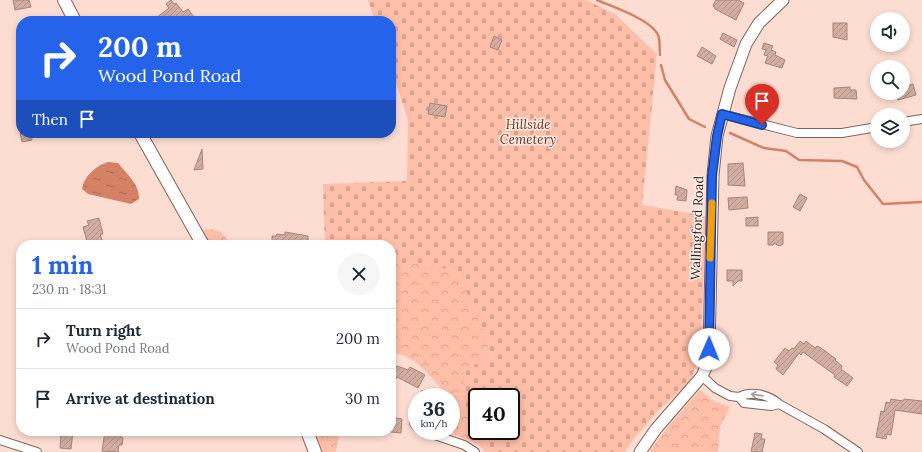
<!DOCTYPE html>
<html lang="en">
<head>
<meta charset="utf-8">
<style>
  :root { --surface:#fff; --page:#f6f6f7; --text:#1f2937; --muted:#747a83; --line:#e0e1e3; --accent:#2563eb }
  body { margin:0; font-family:Lora,serif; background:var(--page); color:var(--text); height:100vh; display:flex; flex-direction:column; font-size:15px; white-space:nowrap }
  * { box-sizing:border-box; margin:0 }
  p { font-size:13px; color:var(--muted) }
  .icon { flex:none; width:22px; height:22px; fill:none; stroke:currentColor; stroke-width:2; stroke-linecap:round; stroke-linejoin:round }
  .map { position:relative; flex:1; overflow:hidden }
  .details { position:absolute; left:16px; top:240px; width:380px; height:196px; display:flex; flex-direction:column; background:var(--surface); border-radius:16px; box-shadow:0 2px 6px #0003 }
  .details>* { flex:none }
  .guide { position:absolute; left:16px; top:16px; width:380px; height:122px; border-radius:16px; box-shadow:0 2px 6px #0003; background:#2563eb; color:#fff; overflow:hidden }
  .buttons { position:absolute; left:870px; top:12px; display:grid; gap:8px }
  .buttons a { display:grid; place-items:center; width:40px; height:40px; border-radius:50%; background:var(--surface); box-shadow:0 2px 6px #0003; font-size:20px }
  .speed { position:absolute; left:408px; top:388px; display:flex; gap:8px; font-size:20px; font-weight:700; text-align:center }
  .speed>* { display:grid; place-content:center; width:52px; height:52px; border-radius:50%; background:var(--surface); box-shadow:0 2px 6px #0003; line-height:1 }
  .speed small { font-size:10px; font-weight:400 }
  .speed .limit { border:2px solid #111; border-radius:6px; background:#fff; color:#111 }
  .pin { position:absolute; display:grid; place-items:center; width:34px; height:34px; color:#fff; margin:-41px -17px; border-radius:50% 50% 50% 0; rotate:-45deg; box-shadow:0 0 4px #0007 }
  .pin .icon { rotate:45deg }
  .me { position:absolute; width:44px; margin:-22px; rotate:1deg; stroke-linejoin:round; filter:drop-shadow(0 0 3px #0008) }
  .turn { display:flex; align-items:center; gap:14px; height:84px; padding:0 16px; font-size:18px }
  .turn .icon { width:52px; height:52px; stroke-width:2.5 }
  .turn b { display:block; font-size:28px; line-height:34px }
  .then { display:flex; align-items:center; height:38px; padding:0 16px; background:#0003; gap:8px; font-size:15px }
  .round { display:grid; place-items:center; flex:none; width:42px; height:42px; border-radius:21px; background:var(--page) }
  .head { display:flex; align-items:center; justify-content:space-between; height:68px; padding:0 16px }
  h1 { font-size:24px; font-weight:700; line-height:30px; color:var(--accent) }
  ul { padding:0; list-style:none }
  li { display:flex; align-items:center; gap:12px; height:60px; padding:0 16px; border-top:1px solid var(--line) }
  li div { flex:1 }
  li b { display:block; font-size:15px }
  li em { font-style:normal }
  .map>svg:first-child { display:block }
</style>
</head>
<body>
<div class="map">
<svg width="922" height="452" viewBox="0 0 922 452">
  <defs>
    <pattern id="forest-crowns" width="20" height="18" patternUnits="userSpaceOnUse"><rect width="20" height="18" fill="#febea8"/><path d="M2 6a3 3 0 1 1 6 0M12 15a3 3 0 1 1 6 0" fill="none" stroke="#daa390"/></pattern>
    <pattern id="cemetery-stones" width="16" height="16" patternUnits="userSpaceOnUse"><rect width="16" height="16" fill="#febea8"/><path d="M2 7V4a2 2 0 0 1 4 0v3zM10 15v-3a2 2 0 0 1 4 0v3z" fill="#daa390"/></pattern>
    <pattern id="water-ripples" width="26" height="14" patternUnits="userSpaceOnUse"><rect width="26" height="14" fill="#d48165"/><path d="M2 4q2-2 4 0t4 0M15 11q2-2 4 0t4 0" fill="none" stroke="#ac6952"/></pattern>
    <pattern id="building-hatch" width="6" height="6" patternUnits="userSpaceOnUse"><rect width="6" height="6" fill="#d2ada0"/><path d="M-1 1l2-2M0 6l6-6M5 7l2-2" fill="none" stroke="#b59489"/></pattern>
  </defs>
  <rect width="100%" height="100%" fill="#fdddd2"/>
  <path fill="url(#forest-crowns)" d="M211,229L221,232L232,245H210L202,230Z
    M391,263L426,264L457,272L481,324L493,359L462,408L490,452H485L478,444L454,435L451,423V397H445L444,391C430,377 412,351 391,354Z
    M700,390L713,401L730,407L720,427L718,452H649L671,423Z
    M313,431L339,435L336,452H322Z"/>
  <path fill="url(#cemetery-stones)" fill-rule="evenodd" d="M368,0H586L615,14L657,54L642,205L706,216L701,339L697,364L689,383L657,412L632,441L625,452H490L462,408L464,368L493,359L481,324L457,272L426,264L391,263V245H325L323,184L407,181L408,120L391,67V21H375ZM477,397H511V431H477Z"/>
  <path fill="url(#water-ripples)" d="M108,162L118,163C127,174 140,185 139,199L131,204L88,194L82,189C84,176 96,166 108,162Z"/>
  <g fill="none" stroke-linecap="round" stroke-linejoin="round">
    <path stroke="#d48165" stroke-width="2.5" d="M597,0C613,7 647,18 657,33C661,38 659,48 660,55
      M661,65L665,80L689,119L705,127
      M730,133L764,148L786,151L799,160L842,161L857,167L864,180L883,204L922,202"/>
  </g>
  <path fill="url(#building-hatch)" stroke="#a78478" d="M13,0H29L31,7L15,10Z
    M171,0L174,4L176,3L183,12L188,9L197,21H152L169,8L166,4Z
    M716,0H738L744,3L736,20L715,9L713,5Z
    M833,23H847V40L833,37Z
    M723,33L737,40L734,47L720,39Z
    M494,36L502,40L498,50L490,47Z
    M764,43L773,46L771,50L776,52L775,55L785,60L782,68L765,63L768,56L764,55L766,50L762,49Z
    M702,47L716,56L712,64L697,56Z
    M913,84L916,95L898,100L896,93H903V87Z
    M850,87V90H856L857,99L834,98V88Z
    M430,103L447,106L445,117L428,114Z
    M20,133H31L32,140L22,142Z
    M202,149L203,169L194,170Z
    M743,163L745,186L728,185V164Z
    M676,186L687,190L686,201L677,200L678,195H675Z
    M800,194L807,198L800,211L793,207Z
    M747,197L748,208L729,210L728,198Z
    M758,217V226H746V218Z
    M99,218L103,234H100L103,243L88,245L83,227L89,225L87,221Z
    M285,232L308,236V244L272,243V236H276L277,234L285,235Z
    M768,232H783V244L779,246L774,243L773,245H768Z
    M727,270H742V281H738L733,286V281H727Z
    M800,341L804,344L806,341L815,348L817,346L821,348L836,359L835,360L842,366L841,369L853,378L847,386L834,377L835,375L803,352L801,355L799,353L783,375L776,369L778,365L774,362L785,348L789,351L792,348L794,349Z
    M397,366L408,370L410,367L425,375L418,388L397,377L391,386V375Z
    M435,388L436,397H422L421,391Z
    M891,399L903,401L904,399L922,401V414L895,410L891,435L887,434L886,439L876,437L881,411L884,412L886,402L890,403Z
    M391,417L402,419L401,433L391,432Z
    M64,431H73L71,449L60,448L61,434H64Z
    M105,431H122L121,437L123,438L122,445H119L118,452L102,451Z
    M755,433L762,434L761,439H765L762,452H751Z"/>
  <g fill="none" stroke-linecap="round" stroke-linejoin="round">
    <g stroke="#836256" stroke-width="10">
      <path id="street" d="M722,114L797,133H842L877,127
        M903,122L922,119
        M702,376L715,388L730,396L739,397L744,403L771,406L779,404C769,395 751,390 739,397
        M779,404L824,429L858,452
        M414,423L417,427
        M423,431L464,445L475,452
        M0,440L37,452"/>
    </g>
    <g stroke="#836256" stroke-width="13">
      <path id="secondary" d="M640,452L656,429L702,376L706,367L709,349L713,175L717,136L730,88L746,44L759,23L783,0"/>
    </g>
    <g stroke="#836256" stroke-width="14">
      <path id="primary" d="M64,0L75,21
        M140,133L203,245
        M307,431L315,452"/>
    </g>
    <use href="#street" stroke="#fff" stroke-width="8"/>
    <use href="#secondary" stroke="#fff" stroke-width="11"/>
    <use href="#primary" stroke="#fff" stroke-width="12"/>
  </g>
  <defs><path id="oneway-shaft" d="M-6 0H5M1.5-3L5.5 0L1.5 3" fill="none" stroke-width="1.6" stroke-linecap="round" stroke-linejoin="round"/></defs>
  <use stroke="#a09a98" href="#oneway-shaft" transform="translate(757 395) rotate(-172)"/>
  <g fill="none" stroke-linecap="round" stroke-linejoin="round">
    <g stroke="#184099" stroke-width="10">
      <path id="route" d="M709,349L712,176L717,136L722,114L762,125"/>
    </g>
    <use href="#route" stroke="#2563eb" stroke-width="7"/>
    <path stroke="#f59e0b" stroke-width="7" d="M710,258L712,203"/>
  </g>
  <g text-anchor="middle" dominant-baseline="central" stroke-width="3" stroke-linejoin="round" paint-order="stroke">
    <g font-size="13" font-style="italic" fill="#782c10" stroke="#feeee9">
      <text x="528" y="124">Hillside<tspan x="528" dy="15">Cemetery</tspan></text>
    </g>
    <g font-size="13" fill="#2d1f1a" stroke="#feeee9">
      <text transform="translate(697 228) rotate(-88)">Wallingford Road</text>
    </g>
  </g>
</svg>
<div class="buttons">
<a><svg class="icon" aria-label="sound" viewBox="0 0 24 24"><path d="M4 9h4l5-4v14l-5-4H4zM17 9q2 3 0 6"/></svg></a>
<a><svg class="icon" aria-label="search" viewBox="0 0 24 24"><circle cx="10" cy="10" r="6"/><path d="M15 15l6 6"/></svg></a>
<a><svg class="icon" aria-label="layers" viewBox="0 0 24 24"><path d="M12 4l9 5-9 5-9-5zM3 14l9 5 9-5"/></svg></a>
</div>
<div class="speed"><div>36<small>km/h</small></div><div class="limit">40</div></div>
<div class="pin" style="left:762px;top:125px;background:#d93025"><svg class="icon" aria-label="arrive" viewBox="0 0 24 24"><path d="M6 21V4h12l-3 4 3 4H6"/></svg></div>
<svg class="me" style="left:709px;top:349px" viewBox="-20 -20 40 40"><circle r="19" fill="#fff"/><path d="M0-13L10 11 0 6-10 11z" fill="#2563eb"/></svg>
<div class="guide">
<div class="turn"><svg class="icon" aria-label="right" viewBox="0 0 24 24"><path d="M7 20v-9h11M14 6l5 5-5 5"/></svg><div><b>200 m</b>Wood Pond Road</div></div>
<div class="then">Then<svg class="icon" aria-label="arrive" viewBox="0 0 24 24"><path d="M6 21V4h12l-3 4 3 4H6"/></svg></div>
</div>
<section class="details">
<div class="head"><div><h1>1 min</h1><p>230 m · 18:31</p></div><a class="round"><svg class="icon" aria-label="close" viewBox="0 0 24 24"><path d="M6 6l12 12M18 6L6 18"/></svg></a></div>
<ul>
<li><svg class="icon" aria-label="right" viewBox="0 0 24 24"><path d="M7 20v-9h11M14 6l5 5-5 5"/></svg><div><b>Turn right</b><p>Wood Pond Road</p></div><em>200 m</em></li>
<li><svg class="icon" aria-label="arrive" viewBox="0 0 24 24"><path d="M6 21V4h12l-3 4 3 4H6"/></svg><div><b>Arrive at destination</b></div><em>30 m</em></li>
</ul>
</section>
</div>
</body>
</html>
